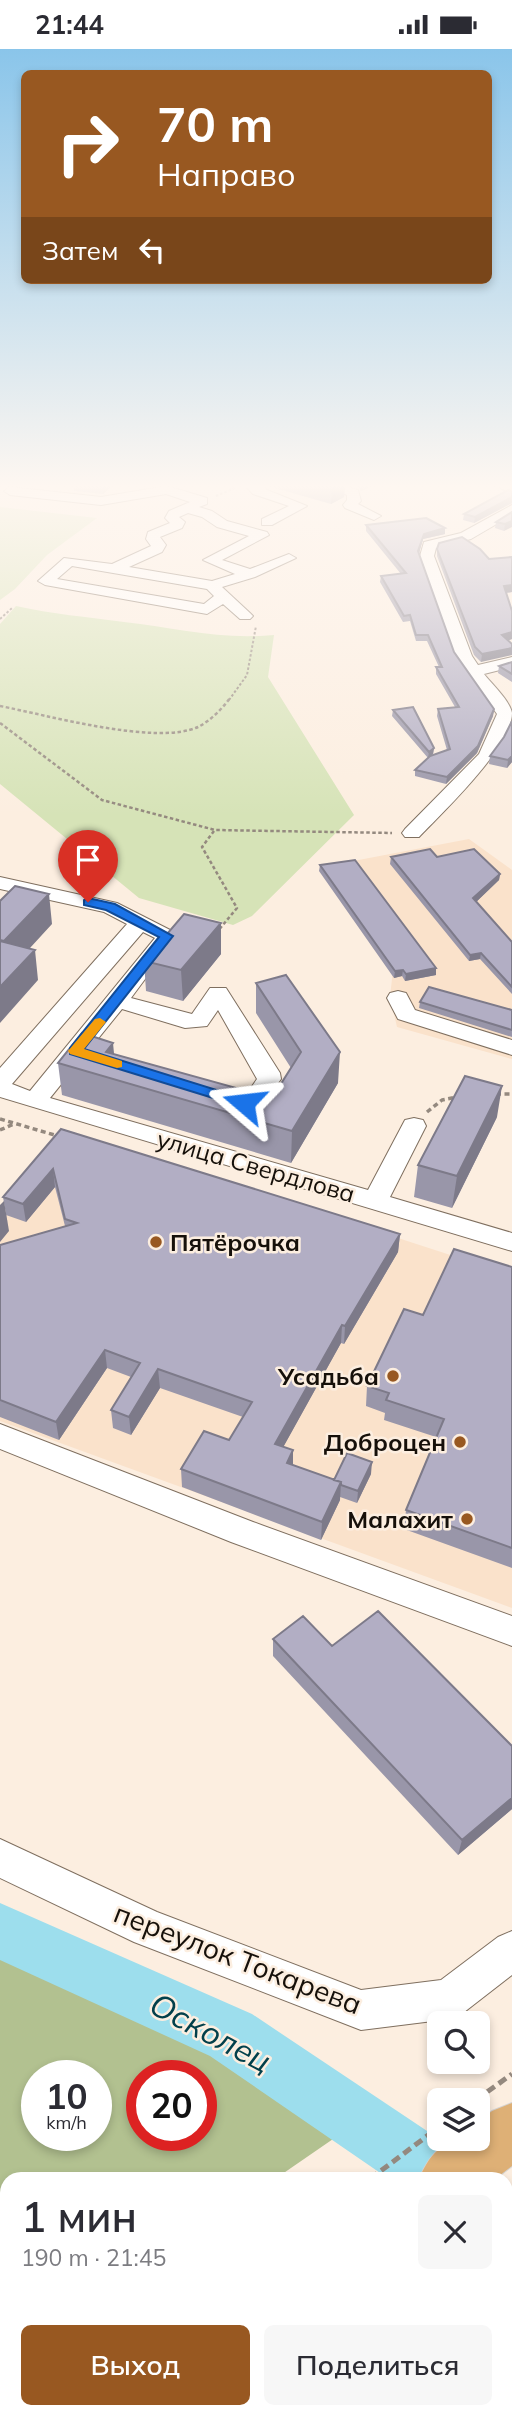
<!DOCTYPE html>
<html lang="ru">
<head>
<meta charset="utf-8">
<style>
  :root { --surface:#fff; --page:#f7f7f7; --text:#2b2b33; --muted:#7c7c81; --accent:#985821 }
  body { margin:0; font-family:Mulish,sans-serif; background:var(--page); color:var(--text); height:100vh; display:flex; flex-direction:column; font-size:26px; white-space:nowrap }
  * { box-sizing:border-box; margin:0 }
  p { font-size:23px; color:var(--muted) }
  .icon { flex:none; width:38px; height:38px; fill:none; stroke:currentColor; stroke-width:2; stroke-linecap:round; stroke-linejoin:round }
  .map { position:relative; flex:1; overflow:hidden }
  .details { position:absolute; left:0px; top:2123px; width:513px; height:247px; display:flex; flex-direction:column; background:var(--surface); border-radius:21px 21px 0 0; box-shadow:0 4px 10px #0003 }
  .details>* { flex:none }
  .hud { position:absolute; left:21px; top:21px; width:471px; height:214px; border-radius:10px; box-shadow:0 4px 10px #0003; background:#985821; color:#fff; overflow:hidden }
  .buttons { position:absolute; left:427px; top:1962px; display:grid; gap:14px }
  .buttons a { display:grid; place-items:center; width:63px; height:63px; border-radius:10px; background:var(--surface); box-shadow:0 4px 10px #0003; font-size:35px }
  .speed { position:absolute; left:21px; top:2011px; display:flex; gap:14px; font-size:35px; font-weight:700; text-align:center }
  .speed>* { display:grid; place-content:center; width:91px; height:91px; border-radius:50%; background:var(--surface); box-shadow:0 4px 10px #0003; line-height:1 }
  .speed small { font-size:18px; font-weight:400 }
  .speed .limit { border:10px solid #d22; background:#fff; color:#111 }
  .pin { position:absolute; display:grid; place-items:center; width:60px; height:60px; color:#fff; margin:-72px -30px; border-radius:50% 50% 50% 0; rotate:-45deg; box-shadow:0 0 7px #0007 }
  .pin .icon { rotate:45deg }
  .me { position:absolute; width:77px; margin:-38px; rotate:287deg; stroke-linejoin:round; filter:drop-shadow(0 0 5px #0008) }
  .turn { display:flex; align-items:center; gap:24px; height:147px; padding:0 21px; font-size:32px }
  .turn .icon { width:91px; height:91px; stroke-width:2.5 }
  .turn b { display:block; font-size:49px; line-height:60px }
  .then { display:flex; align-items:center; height:66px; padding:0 21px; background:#0003; gap:14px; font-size:26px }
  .round { display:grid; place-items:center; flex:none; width:74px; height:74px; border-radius:10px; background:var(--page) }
  .summary { display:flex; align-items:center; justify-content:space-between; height:119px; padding:0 21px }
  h1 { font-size:42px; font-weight:600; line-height:52px }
  .primary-button { display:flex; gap:14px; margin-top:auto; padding:14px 21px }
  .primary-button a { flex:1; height:80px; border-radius:10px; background:var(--accent); color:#fff; font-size:28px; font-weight:600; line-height:80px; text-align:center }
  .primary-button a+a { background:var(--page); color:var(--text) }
  .status { display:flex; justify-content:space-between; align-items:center; height:49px; padding:0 35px; background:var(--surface); direction:ltr }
  .status svg { height:19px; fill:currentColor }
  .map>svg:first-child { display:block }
</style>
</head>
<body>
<div class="status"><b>21:44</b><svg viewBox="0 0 49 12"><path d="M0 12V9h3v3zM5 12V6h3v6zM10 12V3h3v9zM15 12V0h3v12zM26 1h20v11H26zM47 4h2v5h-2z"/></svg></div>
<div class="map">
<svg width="512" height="2368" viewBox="0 0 512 2368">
  <rect width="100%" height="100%" fill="#fceee0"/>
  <path fill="#fae2cb" d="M469,790L512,821V1010L397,978L390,948L393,921L327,817Z
    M74,1084L512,1226V1559L0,1372V1171Z"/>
  <path fill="#d6e3b7" d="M0,458L97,469L47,506L15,540L0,551Z
    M16,557C52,565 87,568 124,573C177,579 220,591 274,586L268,628L354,766L252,867L233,876L139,849L0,735V575Z"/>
  <path fill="#b2c190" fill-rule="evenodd" d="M0,1868L121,1921L257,1974L365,2068L275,2130H7V2313L0,2318ZM37,2026H96V2086H37ZM142,2026H201V2086H142Z
    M512,2312V2368H444L451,2363L506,2362V2318Z"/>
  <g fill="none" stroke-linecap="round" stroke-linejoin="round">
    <path fill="#9ddeed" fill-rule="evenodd" d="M0,1854L252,1965L466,2108L476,2130H389L210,2007L0,1911Z
      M506,2139L512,2141V2207L506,2205Z"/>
    <g stroke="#7f6f5f" stroke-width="2">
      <path id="minor" d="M245,436H262L267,441L307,457L272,476H262V470L289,457L253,445Z
        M324,436H342L358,441L361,452L358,455L381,467L374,471L345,459L343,456L347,451V446Z
        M495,436H512V445Z
        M167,437L207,449V455L199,458L212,462L227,472L267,483L269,486L222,511L250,520L289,505L296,509L255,528L222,538L250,564L253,567L250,570H240L223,555L207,565L45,536L38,532L64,509L112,515L151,497L146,490L148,483L170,474L165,469L169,462L190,453L166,445L101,456L10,446L4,442L10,438L101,448ZM188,464L202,468L217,478L249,487L203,511L235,525L212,532L129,518L162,503L166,496L160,488L182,479L185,473L179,468ZM72,517L207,540L214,547L204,555L57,530Z
        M512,456V466L471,490L436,499L434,507L472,607L478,616L512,608V618L484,625C492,635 510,652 512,664C512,698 442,764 419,788H405L402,784L405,780L479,705L497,665L456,608L420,507L424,493L461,484Z
        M0,828L117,854L174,883L177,887L131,949L192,965L210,939H226L280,1024L281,1030L262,1057L244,1062L219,1054L215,1049L219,1044L227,1041L246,1046L257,1030L218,961L207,977L185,979L122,960L50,1049L368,1141L405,1071L414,1069L423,1071L426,1077L390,1148L512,1184V1202L0,1048V1019L127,875L104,863L0,840ZM143,883L155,889L30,1042L12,1035Z
        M398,942L406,944L415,961L512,991V1006L398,970L387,949L390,944Z
        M0,1375L253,1473L512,1567V1597L231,1493L0,1400Z
        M0,1790L157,1863L361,1941L441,1931L498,1888L512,1882V1926L463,1964L449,1970L361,1981L134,1893L0,1829Z"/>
    </g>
    <g stroke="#d5d4d3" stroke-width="2">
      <path id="major" d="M512,2054V2117L495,2130H419C432,2100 445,2090 478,2090V2073L492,2062Z
        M512,2185V2247L506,2250V2188Z
        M101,2362H168L166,2368H98Z
        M287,2362H354L352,2368H284Z"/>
    </g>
    <path stroke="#94897f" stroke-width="2" stroke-dasharray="2.5 2" stroke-linecap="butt" d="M216,447L235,439
      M0,570L12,559
      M229,651L247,626L256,577"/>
    <path stroke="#94897f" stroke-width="2.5" stroke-dasharray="3.5 2.5" stroke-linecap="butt" d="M0,657C47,666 156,697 198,678C210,672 222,660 230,649
      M0,674L102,751L215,781L392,784
      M214,782L202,798L237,859L217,883"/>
    <path stroke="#94897f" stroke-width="3.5" stroke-dasharray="5 3.5" stroke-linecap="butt" d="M496,1045H512
      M427,1063L442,1051L457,1048
      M0,1070L58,1087
      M0,1081L14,1075"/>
    <path stroke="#94897f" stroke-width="5" stroke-dasharray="9 5" stroke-linecap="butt" d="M476,2051L512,2025
      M370,2130L439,2078
      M506,2286L512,2281
      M49,2368L56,2362
      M402,2368L409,2362"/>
    <use href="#minor" fill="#fff" fill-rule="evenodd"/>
    <use href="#major" fill="#deb076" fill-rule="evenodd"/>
  </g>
  <path fill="#9996a9" d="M74,436H113L103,445L74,442Z
    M264,436H345L344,448L331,455Z
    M350,436H375L361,442L359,438Z
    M512,442V454L474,474L463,471L464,465Z
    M512,463L504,482L495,479L496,473Z
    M366,476L445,485L423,490L419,504L454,603L494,660L493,667L477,704L446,735L415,727V721L428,709L392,667L393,661L434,699L433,705L431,707L447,701L437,667L438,660L455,658L436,625V618H439L427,592H416L410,572L403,573L380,533L381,527L401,525L366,482Z
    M437,500L489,510L512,508V543L506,544L512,562V590L508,591L481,613L474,606L437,507Z
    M512,613V633L498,624L499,617Z
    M512,672V713L507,719L489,715L490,707L504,688Z
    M391,808H437L500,825L499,831L476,853L512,893V945L480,910L469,912L390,815Z
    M320,816L436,926L405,932L402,927L394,929L319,822Z
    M221,874V905L183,952L146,942L144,912Z
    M256,934L338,1034L291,1114L62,1046L58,1014L114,1006L272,1049L291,1019L256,964Z
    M420,953L512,961V988L419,959Z
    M497,1068L452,1159L414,1148L418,1116Z
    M61,1080L400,1185L398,1203L344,1295L341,1294L283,1398L293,1401V1416L334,1431L371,1425L357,1454L340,1448V1451L321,1491L182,1438L181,1420L229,1391L243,1368L160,1339L131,1386L113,1379L111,1361L131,1328L107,1319L59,1391L0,1368V1196L65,1177L55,1138L26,1173L6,1166L9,1182L3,1148Z
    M512,1218V1519L404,1480L406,1461L436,1388L384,1371L385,1364L366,1357L367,1337L423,1266Z
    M273,1590L332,1597L512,1697V1760L458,1806L273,1607Z"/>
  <path fill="#7d7a89" d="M102,436H113L103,445Z
    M332,436H345L344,448L331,455Z
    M361,436H375L361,442Z
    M512,448V454L474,474L475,468Z
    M512,472V478L504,482L505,475Z
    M445,479V485L423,490L418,508V502L424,485Z
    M512,536V543L503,544L504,537Z
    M512,583V590L501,594L502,586Z
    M512,599V606L481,613L482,605Z
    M494,660L493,667L477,704L446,735L447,728Z
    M434,699L433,705L428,709L429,703Z
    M512,707V713L507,719L508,711Z
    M500,825L499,831L473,856V849Z
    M49,845L52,875L8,923L4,892Z
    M221,874V905L183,952L181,921Z
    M35,901L38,931L0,974V938Z
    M481,904L480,910L469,912L470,906Z
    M436,919V926L405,932L406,925Z
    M403,921L402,927L394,929L395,922Z
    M113,994L116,1025L106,1003Z
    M340,1003L338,1034L291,1114L292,1082Z
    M502,1037L497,1068L452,1159L457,1127Z
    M53,1120L55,1138L26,1173L23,1155Z
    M4,1152L9,1182L0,1193V1156Z
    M400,1185L398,1203L344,1295L345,1277Z
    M342,1276L341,1294L275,1413V1395Z
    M105,1301L107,1319L59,1391L56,1373Z
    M158,1320L160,1339L131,1386L129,1368Z
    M293,1401V1419L287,1414Z
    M372,1413L371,1425L357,1454L358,1442Z
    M341,1433L340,1451L321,1491L322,1473Z
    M512,1749V1760L458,1806L462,1791Z"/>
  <path fill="#b2aec4" stroke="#7d7a89" stroke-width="2" d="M508,441L512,442V448L475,468L464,465Z
    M512,463V472L505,475L496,473Z
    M426,469L445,479L424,485L418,502L454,603L494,660L478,697L447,728L415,721L430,707L450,700L438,660L459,658L436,618H442L428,586H416L410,566L404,567L381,527L406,524L366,476Z
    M462,488L480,500L489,510L512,508V536L504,537L512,562V583L502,586L512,595V599L482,605L475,598L437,500L439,494Z
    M512,613V625L499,617Z
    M413,658L434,699L429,703L393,661Z
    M512,672V707L508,711L490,707L504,688Z
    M430,800L437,808L474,800L500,825L473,849L512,893V938L481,904L470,906L391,808Z
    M355,811L436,919L406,925L403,921L395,922L320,816Z
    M15,837L49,845L4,892L0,891V852Z
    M184,865L221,874L181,921L144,912Z
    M0,892L35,901L0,938Z
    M286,926L340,1003L292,1082L58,1014L82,984L113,994L106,1003L272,1049L301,1003L256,934Z
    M429,938L512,961V981L420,953Z
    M465,1027L502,1037L457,1127L418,1116Z
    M61,1080L400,1185L345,1277L342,1276L275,1395L293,1401L287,1414L341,1433L322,1473L181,1420L204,1382L229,1391L252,1353L158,1320L129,1368L111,1361L140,1314L105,1301L56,1373L0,1351V1196L77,1174L65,1170L53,1120L23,1155L3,1148Z
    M454,1200L512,1218V1499L406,1461L444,1370L386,1351L389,1344L367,1337L404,1260L423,1266Z
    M347,1404L372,1413L358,1442L341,1436V1433L334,1431Z
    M378,1562L512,1697V1749L462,1791L273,1590L303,1567L332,1597Z"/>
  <linearGradient id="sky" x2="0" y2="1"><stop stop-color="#8ac5ea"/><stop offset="0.57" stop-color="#fef7f1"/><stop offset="1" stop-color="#fef7f1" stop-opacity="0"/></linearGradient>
  <rect width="512" height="767" fill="url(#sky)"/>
  <path fill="#1a73e8" stroke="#114b97" stroke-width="2" d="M88,849L115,855L173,887L84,1000L249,1051L251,1054L249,1057H239L70,1005V999L159,888L106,861L84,856V851Z"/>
  <path fill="#f59e0b" d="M100,969L106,973L84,1000L122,1012V1018L117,1019L70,1005L68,1002L95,970Z"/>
  <g fill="#985821" stroke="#fceee0" stroke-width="2.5">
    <circle cx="156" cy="1193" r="7"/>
    <circle cx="393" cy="1327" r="7"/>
    <circle cx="460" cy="1393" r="7"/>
    <circle cx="467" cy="1470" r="7"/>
  </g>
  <g text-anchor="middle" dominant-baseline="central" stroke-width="5" stroke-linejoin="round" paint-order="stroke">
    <g font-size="24" fill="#16100a" stroke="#fceee0">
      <text transform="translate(256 1117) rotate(16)">улица Свердлова</text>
    </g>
    <g font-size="24" font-weight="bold" fill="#16100a" stroke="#fceee0" text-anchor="end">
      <text x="170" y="1193" text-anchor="start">Пятёрочка</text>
      <text x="379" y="1327">Усадьба</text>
      <text x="446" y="1393">Доброцен</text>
      <text x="453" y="1470">Малахит</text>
    </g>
    <g font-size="28" fill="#16100a" stroke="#fceee0">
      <text transform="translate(238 1909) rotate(21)">переулок Токарева</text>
    </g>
    <g font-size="32" font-style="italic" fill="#02404b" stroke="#fceee0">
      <text transform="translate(211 1983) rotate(28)">Осколец</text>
    </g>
  </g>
</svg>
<div class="buttons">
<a><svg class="icon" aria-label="search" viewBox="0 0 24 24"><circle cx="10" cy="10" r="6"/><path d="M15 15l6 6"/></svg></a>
<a><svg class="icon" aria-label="layers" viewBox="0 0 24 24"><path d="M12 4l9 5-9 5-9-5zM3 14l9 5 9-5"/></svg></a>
</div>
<div class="speed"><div>10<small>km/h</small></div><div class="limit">20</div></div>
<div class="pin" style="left:88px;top:853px;background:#d93025"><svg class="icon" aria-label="arrive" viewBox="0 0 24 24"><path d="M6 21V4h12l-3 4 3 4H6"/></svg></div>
<svg class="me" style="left:244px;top:1054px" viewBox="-20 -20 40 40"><path d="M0-17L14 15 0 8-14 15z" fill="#1a73e8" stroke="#fff" stroke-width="4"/></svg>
<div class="hud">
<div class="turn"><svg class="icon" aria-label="right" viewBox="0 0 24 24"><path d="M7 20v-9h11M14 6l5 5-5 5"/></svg><div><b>70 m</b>Направо</div></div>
<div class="then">Затем<svg class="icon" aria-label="left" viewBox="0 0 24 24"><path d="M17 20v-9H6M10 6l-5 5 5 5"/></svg></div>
</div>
<section class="details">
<div class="summary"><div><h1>1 мин</h1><p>190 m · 21:45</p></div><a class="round"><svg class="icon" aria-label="close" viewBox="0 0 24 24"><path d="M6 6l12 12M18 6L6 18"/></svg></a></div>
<div class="primary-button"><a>Выход</a><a>Поделиться</a></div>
</section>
</div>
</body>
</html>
